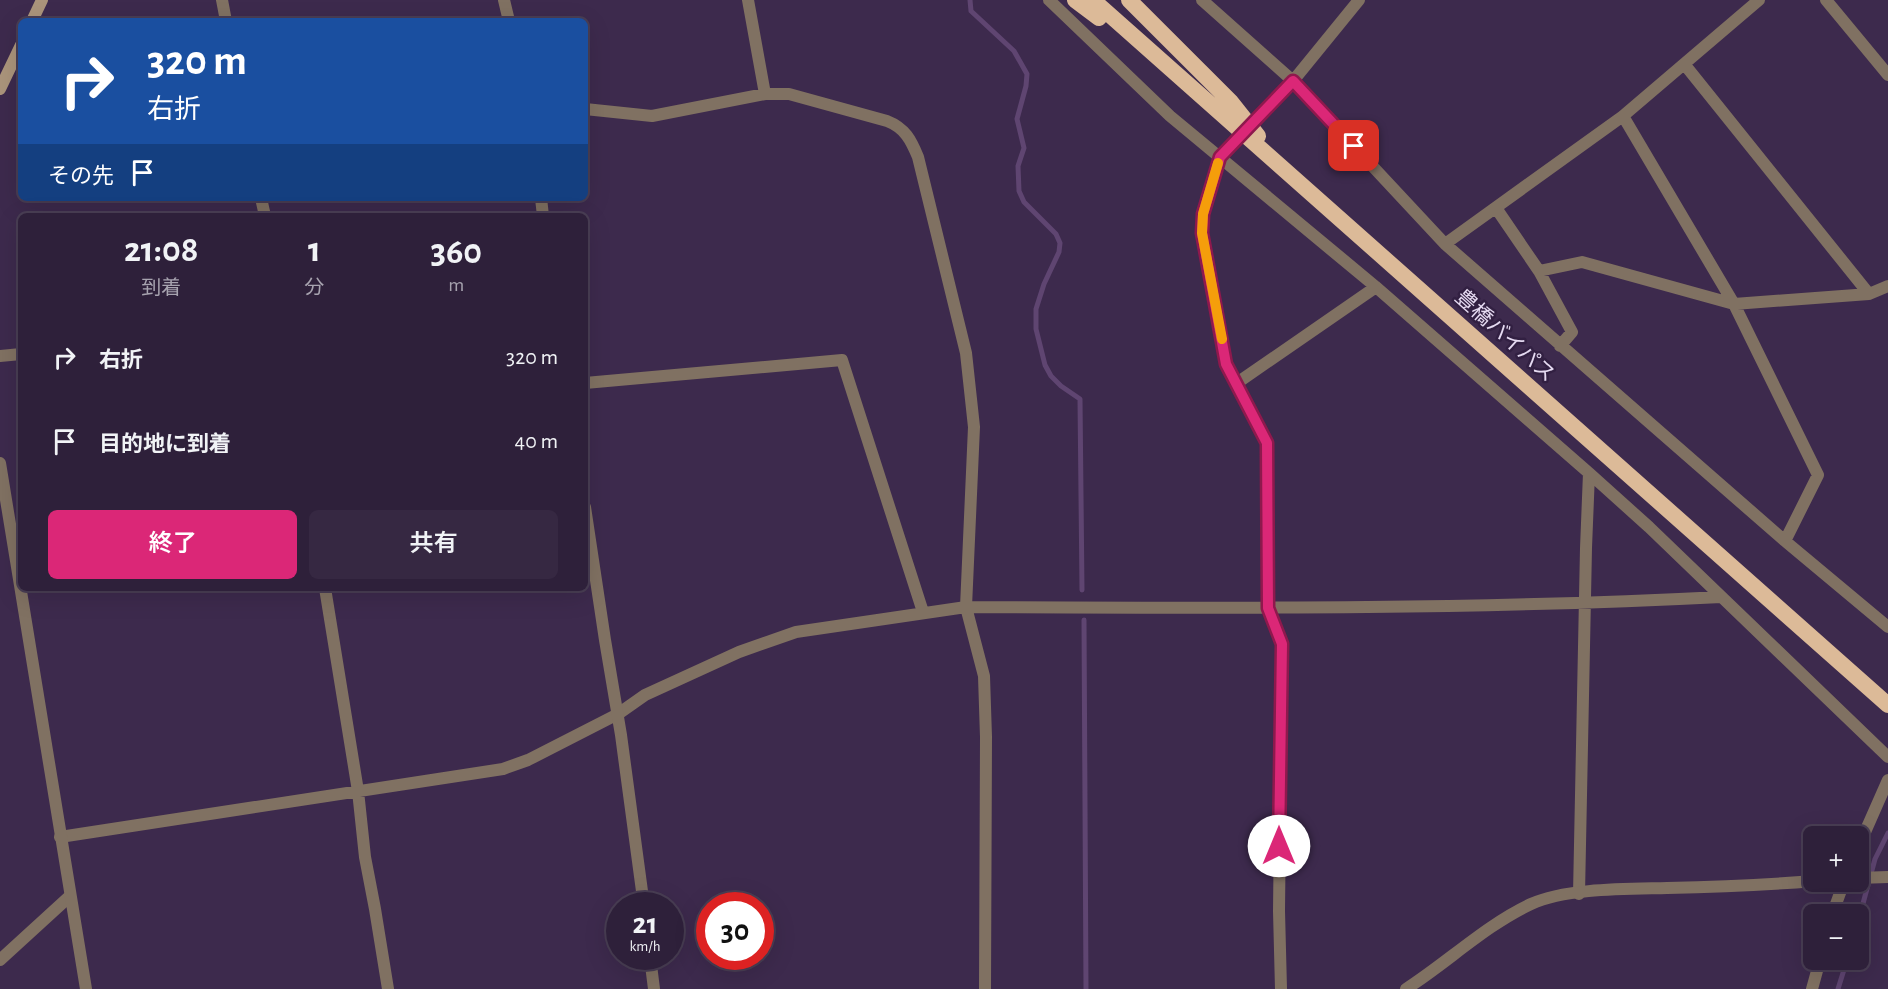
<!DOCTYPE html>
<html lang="ja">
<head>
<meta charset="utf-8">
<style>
  :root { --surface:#2e203a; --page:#362842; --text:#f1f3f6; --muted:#a7a3af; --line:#493e54; --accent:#db2777 }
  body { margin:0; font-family:"Alegreya Sans","Noto Sans JP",sans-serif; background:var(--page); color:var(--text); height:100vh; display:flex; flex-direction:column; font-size:22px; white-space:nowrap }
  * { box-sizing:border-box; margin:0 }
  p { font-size:20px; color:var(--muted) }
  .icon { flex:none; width:33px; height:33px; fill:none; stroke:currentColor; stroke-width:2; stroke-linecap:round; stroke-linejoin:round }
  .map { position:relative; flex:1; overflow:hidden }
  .details { position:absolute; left:18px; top:213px; width:570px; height:378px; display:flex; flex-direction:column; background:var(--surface); border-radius:9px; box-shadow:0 6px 24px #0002,0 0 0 2px var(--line) }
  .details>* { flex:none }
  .guide { position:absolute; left:18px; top:18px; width:570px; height:183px; border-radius:9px; box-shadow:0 6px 24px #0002,0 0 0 2px var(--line); background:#1a4fa0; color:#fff; overflow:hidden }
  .buttons { position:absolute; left:1803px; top:826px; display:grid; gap:12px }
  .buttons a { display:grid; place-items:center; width:66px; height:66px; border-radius:9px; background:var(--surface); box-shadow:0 6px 24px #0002,0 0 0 2px var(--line); font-size:30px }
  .speed { position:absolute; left:606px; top:892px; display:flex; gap:12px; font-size:30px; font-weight:700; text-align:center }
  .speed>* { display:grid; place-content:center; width:78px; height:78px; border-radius:50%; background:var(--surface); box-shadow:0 6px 24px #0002,0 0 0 2px var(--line); line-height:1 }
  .speed small { font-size:15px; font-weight:400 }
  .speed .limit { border:9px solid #d22; background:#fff; color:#111 }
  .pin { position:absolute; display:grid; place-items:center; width:51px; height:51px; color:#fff; margin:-26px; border-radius:12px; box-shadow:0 3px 9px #0006 }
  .me { position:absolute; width:66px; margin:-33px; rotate:0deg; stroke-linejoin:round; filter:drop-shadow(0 0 4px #0008) }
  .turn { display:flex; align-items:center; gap:21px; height:126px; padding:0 30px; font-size:27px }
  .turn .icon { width:78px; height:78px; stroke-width:2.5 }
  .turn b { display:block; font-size:42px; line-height:51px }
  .then { display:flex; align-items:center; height:57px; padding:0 30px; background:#0003; gap:12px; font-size:22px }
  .eta { display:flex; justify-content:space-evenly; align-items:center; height:102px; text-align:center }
  .eta b { font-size:36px; font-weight:600; line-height:42px }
  .button { display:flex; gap:12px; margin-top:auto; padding:12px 30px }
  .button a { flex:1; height:69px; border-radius:9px; background:var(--accent); color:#fff; font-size:24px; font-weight:600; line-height:69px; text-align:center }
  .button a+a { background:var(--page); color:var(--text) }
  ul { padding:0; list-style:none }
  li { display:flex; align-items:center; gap:18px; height:84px; padding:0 30px }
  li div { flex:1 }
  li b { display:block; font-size:22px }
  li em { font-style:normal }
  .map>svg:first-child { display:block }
</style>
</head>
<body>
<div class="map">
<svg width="1888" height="989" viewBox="0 0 1888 989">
  <rect width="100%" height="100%" fill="#3d2a4d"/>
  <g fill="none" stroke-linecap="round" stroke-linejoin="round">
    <path stroke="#5f4571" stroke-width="5" d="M970,0L971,11L1014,51L1027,74L1026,86L1017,119L1024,148L1018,166L1019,191L1024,202L1056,234L1060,243L1059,252L1044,284L1036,309V329L1045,365L1051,376L1061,386L1080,399L1082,590
      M1084,620L1086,989
      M1858,922L1875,859L1888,833
      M1838,989L1847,960"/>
    <path stroke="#807162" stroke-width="12" d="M222,0L226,21
      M748,0L765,94
      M1049,0L1170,116L1376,287L1589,473L1649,527L1888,757
      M1202,0L1293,81L1445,244L1785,541L1888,627
      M1826,0L1888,75
      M1685,65L1869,294
      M585,109L652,116L765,94H789L887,121C905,128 911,140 918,157L966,353L974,427L966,607L984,676L986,737L985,989
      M1623,116L1734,304L1818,475L1785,541
      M261,198L265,216
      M1496,208L1539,271L1572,332L1560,346
      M1445,244L1623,116L1759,0
      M1539,271L1582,262L1734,304L1869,294L1888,286
      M0,356L21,354
      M585,383L842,360L923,612
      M1237,383L1376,287
      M325,588L358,791L365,857L375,909L388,989
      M60,837L503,769L528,760L618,714L645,695L739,652L796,632L966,607C1218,608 1469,610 1721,597
      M1858,848L1888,780
      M1579,894L1586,548L1589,473
      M1832,915L1844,882
      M0,960L70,896
      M1281,989L1279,911L1282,644L1268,608V457L1267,443L1226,364L1202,233L1203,215L1220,157L1293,81L1359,0
      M1812,989L1820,960"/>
    <path stroke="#807162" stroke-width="12" d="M504,0L509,21
      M541,198L543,216
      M0,463L86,989
      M585,507L605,640L621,735L644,906
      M1858,878L1888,877
      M650,957L654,989
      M1406,989C1448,962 1486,925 1531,904C1566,888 1628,889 1667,888C1716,887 1765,885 1814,881"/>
    <path stroke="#ab947b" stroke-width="12" d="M32,21L42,0
      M0,89L21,45"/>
    <path stroke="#dcba98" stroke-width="16" d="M1075,0L1099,18
      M1093,0L1888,705
      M1129,0L1231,102L1258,136"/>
  </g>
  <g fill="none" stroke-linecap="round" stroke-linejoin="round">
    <g stroke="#8e194d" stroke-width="15">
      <path id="route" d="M1279,846L1282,644L1268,608L1267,443L1226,364L1202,233L1203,214L1220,157L1293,81L1354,146"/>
    </g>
    <use href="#route" stroke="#db2777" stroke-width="10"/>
    <path stroke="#f59e0b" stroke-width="10" d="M1218,163L1203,214L1202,233L1222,339"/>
  </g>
  <g text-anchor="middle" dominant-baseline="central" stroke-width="5" stroke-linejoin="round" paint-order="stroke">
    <g font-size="21" fill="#e6dbf2" stroke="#322042">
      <text transform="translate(1505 336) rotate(42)">豊橋バイパス</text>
    </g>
  </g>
</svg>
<div class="buttons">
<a>+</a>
<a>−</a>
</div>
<div class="speed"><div>21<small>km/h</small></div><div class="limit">30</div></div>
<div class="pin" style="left:1354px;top:146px;background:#d93025"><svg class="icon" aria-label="arrive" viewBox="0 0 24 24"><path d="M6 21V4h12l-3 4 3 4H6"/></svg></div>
<svg class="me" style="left:1279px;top:846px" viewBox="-20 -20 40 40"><circle r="19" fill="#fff"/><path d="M0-13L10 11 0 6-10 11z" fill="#db2777"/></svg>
<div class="guide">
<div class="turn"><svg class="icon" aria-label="right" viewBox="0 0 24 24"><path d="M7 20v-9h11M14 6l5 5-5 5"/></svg><div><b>320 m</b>右折</div></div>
<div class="then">その先<svg class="icon" aria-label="arrive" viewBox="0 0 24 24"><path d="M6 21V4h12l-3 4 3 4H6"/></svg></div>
</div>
<section class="details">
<div class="eta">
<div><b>21:08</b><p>到着</p></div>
<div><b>1</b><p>分</p></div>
<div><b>360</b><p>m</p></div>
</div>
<ul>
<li><svg class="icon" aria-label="right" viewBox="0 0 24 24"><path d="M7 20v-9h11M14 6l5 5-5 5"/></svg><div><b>右折</b></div><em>320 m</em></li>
<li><svg class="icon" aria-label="arrive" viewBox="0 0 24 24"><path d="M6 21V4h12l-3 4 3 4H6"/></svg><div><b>目的地に到着</b></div><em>40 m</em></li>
</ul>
<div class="button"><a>終了</a><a>共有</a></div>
</section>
</div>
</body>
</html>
